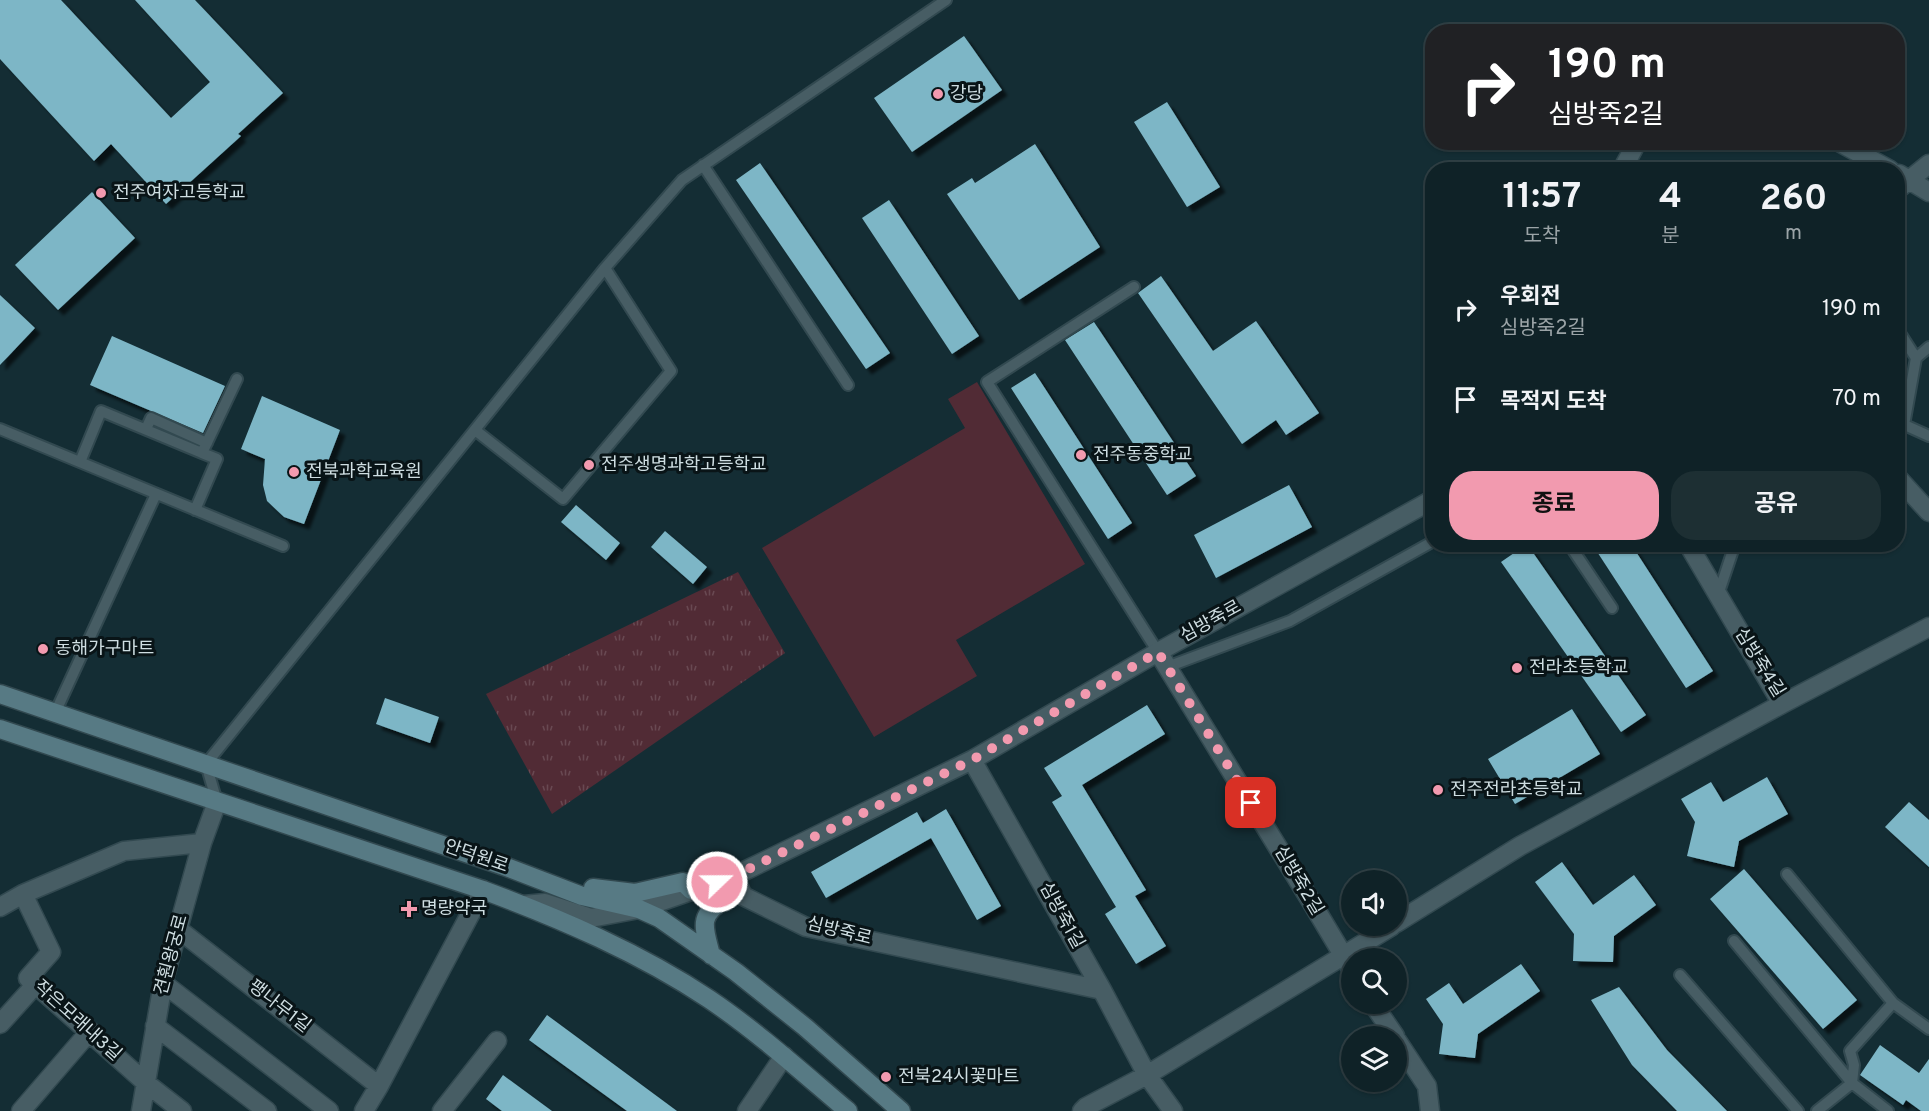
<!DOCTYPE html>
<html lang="ko">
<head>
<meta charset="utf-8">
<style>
  :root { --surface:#0f2227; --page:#1d2f33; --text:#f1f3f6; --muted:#9ba4a7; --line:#2f3f44; --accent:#f29aaf }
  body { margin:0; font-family:Overpass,"Noto Sans KR",sans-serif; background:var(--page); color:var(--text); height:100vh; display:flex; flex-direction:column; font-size:22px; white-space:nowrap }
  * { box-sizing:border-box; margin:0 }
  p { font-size:20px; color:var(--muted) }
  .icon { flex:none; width:33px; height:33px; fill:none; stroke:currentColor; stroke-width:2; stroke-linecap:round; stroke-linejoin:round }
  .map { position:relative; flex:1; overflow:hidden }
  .sheet { position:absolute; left:1425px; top:162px; width:480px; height:390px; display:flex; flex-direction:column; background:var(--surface); border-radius:24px; box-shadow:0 2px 4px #0004,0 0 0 2px var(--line) }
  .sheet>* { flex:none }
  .banner { position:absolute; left:1425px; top:24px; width:480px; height:126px; border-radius:24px; box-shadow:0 2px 4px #0004,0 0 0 2px var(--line); background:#202124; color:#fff; overflow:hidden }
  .fabs { position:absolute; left:1341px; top:870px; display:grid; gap:12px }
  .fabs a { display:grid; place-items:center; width:66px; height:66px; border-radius:50%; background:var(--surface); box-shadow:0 2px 4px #0004,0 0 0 2px var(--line); font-size:30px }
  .pin { position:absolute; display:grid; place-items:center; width:51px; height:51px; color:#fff; margin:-26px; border-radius:12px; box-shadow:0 3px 9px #0006 }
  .me { position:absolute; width:66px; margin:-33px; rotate:68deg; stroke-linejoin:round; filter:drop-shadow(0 0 4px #0008) }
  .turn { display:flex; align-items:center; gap:21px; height:126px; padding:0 24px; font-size:27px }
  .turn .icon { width:78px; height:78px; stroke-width:2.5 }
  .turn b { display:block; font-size:42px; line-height:51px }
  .eta { display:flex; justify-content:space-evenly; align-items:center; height:102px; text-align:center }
  .eta b { font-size:36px; font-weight:700; line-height:42px }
  .primary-button { display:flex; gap:12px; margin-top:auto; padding:12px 24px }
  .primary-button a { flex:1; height:69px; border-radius:24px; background:var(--accent); color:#111; font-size:24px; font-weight:700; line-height:69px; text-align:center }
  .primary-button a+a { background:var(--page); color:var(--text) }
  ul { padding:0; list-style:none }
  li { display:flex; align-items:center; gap:18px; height:90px; padding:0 24px }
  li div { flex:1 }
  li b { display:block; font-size:22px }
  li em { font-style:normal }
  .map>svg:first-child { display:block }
</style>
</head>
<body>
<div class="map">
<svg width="1929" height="1111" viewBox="0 0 1929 1111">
  <defs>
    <pattern id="grass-tufts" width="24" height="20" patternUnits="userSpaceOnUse" patternTransform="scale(1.5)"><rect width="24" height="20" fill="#512b35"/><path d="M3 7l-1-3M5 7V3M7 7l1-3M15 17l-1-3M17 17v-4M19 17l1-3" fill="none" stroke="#694952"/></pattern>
    <filter id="shadow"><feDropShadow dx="5.5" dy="5.5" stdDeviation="1.5" flood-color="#0009"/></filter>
  </defs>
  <rect width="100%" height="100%" fill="#142d34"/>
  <path fill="url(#grass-tufts)" d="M738,572L785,653L552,814L486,694Z"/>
  <path fill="#512b35" d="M977,382L1085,564L956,640L977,676L874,737L762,548L965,428L948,399Z"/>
  <path fill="#7db6c6" filter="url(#shadow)" d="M0,0H61L171,118L210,82L135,0H195L283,93L238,134L241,136L166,204L111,144L94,161L0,59Z
    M964,36L1002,90L912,152L874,98Z
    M1167,102L1220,187L1187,207L1134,122Z
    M1035,144L1100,247L1019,300L947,194L972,178L975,183Z
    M760,163L890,353L866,369L736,180Z
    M92,192L135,238L58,310L15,265Z
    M889,200L979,336L952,354L862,218Z
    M1161,276L1213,351L1256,321L1319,413L1286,435L1276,420L1242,444L1138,293Z
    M0,295L35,328L0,365Z
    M1094,322L1196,476L1167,495L1065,340Z
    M112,336L225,386L203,433L90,385Z
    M1035,373L1132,523L1108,539L1011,388Z
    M262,396L340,430L304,524L284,517L267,501L263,485L265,459L241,449Z
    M1289,485L1312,527L1216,578L1194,535Z
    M576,505L620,543L606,560L561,522Z
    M665,531L707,567L693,584L651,547Z
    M1527,544L1646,715L1621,732L1501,562Z
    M1592,544H1631L1713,671L1686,688Z
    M385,698L439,717L430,743L376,724Z
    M1147,705L1165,734L1082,785L1146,890L1135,896L1166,946L1136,964L1105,914L1116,907L1052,802L1062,796L1044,768Z
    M1572,709L1600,754L1515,804L1488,759Z
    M1767,777L1788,814L1739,841L1734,867L1687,856L1695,822L1681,799L1711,782L1723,802Z
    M1909,802L1929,820V867L1885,827Z
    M946,809L1001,906L977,920L931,838L826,898L811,872L917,812L923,823Z
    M1562,862L1593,905L1634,875L1656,905L1614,936L1613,962L1573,961L1574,934L1535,882Z
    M1744,869L1857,1000L1823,1029L1710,899Z
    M1521,964L1540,991L1478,1034L1475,1058L1439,1054L1443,1024L1426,999L1449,983L1463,1004Z
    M1619,987L1667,1050L1727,1111H1677L1632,1065L1591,1000Z
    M547,1015L677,1111H627L529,1040Z
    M1880,1045L1919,1073L1929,1059V1111H1921L1906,1100L1903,1105L1860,1075Z
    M503,1075L552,1111H502L486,1099Z"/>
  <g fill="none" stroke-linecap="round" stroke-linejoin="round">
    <g stroke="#324950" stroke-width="14">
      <path id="lane" d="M703,165L848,385
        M1134,287L987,382L1158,652
        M1898,330L1916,358
        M1898,422L1929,436
        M1904,425L1916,358L1929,347
        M0,429L283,546
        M146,429L151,418L207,443
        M475,430L563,499L671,371L605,268
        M80,462L101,411L202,453L237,379
        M195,510L217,459L202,453
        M1569,544L1612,608
        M1718,595L1735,544
        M1167,667L1290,621L1432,542
        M55,713L156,494
        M217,802L206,764L605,268L682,180L946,0
        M1787,874L1893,1003L1850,1051L1854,1065L1852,1083L1817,1111
        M1734,941L1852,1083L1888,1111
        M1680,975L1798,1111
        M1893,1003L1929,1029"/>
    </g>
    <g stroke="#324950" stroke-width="21">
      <path id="street" d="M1839,142L1890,170
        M1622,170L1637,142
        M1899,174L1929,192
        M1898,189L1929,164
        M1898,478L1929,512
        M1688,544L1782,704L1929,627
        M1158,652L1312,903L1352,970
        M972,760L1102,990L1147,1075L1173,1111
        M734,876L743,896L806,927L1102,990
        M23,894L51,952L28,978L146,1083L182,1111
        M524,905L545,903L591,918L639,909L734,876L972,760L1158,652L1432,500
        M0,907L23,894L124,851L202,843
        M1396,923L1520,846L1782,704
        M178,929L379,1086
        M163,983L329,1111
        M1373,1004L1395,1036
        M0,1024L36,984
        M155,1026L267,1111
        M1396,1039L1427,1086L1430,1111
        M21,1111L90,1031
        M141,1111L163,983L202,843L217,802
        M364,1111L379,1086L483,890
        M442,1111L497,1041
        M747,1111L784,1056
        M1082,1111L1086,1107L1147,1075L1392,926"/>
    </g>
    <g stroke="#324950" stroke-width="21">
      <path id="secondary" d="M0,694L504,866L582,896L639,909L659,918L736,972L805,1027L901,1111
        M0,729L483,890C561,919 640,953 709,999C758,1032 803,1073 848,1111
        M593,888L635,893L683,882L691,890
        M711,955C704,927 697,916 725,899L717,882"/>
    </g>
    <use href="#lane" stroke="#475d64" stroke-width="10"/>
    <use href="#street" stroke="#475d64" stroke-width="18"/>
    <use href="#secondary" stroke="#577a84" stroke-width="18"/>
  </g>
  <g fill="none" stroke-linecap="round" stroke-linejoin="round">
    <path stroke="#f29aaf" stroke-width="10" stroke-dasharray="0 18" d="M717,882L734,876L972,760L1158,652L1251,803"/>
  </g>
  <g fill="#f29aaf" stroke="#091417" stroke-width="2">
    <circle cx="938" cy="94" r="6"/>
    <circle cx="101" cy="193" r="6"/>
    <circle cx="1081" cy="455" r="6"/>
    <circle cx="589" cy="465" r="6"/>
    <circle cx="294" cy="472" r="6"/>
    <circle cx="43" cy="649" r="6"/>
    <circle cx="1517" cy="668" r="6"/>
    <circle cx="1438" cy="790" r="6"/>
    <path d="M406 900h6v6h6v6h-6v6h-6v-6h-6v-6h6z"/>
    <circle cx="886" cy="1077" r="6"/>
  </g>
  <g text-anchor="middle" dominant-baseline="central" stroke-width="6" stroke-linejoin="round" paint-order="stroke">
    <g font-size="18" fill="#cfdee2" stroke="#091417" text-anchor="start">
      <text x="950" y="94">강당</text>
      <text x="113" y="193">전주여자고등학교</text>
      <text x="1093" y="455">전주동중학교</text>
      <text x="601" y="465">전주생명과학고등학교</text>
      <text x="306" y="472">전북과학교육원</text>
      <text x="55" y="649">동해가구마트</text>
      <text x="1529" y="668">전라초등학교</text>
      <text x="1450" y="790">전주전라초등학교</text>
      <text x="421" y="909">명량약국</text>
      <text x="898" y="1077">전북24시꽃마트</text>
    </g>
    <g font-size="18" fill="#cfdee2" stroke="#091417">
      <text transform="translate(1211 622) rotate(-29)">심방죽로</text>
      <text transform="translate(1759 663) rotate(58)">심방죽4길</text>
      <text transform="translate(476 857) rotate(19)">안덕원로</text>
      <text transform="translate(1298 881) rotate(59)">심방죽2길</text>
      <text transform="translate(1061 916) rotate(61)">심방죽1길</text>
      <text transform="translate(839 932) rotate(14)">심방죽로</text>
      <text transform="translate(172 955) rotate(-75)">견훤왕궁로</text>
      <text transform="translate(279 1007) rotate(38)">팽나무1길</text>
      <text transform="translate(77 1021) rotate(42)">작은모래내3길</text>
    </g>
  </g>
</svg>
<div class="fabs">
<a><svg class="icon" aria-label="sound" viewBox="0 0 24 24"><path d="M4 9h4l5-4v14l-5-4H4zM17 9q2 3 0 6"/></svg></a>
<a><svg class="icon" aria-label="search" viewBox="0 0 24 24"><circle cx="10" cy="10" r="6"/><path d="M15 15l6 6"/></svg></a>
<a><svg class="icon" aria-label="layers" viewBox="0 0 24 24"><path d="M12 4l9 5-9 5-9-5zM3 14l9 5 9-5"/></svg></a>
</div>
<div class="pin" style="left:1251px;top:803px;background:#d93025"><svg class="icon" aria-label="arrive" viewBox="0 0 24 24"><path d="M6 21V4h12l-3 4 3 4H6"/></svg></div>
<svg class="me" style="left:717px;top:882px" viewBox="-20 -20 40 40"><circle r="17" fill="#f29aaf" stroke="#fff" stroke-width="3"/><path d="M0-11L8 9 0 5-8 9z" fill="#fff"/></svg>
<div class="banner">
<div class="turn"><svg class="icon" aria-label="right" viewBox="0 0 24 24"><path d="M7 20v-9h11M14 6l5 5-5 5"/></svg><div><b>190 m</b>심방죽2길</div></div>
</div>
<section class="sheet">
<div class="eta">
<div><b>11:57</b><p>도착</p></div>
<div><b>4</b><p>분</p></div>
<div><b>260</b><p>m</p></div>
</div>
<ul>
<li><svg class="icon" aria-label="right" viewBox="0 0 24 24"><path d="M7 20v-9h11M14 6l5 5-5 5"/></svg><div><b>우회전</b><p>심방죽2길</p></div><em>190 m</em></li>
<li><svg class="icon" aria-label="arrive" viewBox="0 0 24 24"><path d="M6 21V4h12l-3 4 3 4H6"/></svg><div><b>목적지 도착</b></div><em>70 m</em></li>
</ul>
<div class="primary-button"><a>종료</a><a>공유</a></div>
</section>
</div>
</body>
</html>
